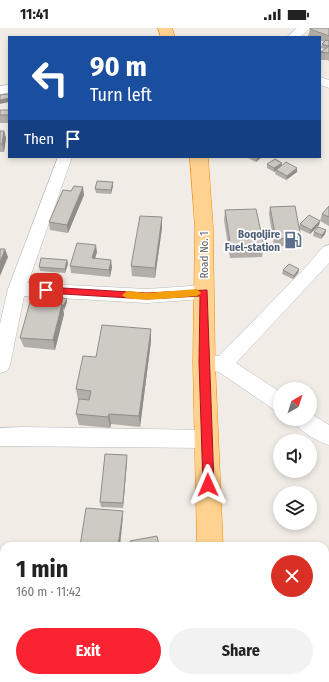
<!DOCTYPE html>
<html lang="en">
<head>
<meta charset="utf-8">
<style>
  :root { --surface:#fff; --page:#f2f2f2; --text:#222; --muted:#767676; --accent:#fa2331 }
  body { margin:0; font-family:"Fira Sans Condensed",sans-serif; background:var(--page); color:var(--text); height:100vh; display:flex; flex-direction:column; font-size:15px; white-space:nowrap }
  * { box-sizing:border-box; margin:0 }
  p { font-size:13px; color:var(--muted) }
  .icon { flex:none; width:22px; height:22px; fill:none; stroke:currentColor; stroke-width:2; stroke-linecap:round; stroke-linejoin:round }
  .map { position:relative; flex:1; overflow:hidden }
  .details { position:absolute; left:0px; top:514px; width:329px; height:140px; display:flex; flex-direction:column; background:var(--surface); border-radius:12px 12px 0 0; box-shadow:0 2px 6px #0003 }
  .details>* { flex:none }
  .guide { position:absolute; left:8px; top:8px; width:313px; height:122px; border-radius:0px; box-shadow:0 2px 6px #0003; background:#1a4fa0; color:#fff; overflow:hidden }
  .needle { width:26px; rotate:39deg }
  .controls { position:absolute; left:273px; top:354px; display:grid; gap:8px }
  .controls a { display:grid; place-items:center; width:44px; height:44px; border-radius:50%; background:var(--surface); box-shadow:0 2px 6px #0003; font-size:20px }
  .pin { position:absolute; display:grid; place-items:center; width:34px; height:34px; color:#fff; margin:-17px; border-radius:8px; box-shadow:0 2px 6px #0006 }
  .me { position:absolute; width:44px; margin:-22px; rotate:359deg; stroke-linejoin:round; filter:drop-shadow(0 0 3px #0008) }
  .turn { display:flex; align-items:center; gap:14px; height:84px; padding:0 16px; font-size:18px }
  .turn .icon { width:52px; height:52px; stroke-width:2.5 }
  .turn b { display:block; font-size:28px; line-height:34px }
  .then { display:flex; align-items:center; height:38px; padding:0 16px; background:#0003; gap:8px; font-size:15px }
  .round { display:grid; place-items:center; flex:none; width:42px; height:42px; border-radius:21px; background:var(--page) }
  .summary { display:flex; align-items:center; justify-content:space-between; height:68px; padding:0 16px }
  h1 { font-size:24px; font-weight:700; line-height:30px }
  .primary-button { display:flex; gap:8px; margin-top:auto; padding:8px 16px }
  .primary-button a { flex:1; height:46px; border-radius:24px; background:var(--accent); color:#fff; font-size:16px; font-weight:700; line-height:46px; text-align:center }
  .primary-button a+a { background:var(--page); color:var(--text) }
  .status { display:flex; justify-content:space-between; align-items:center; height:28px; padding:0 20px; background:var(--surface); direction:ltr }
  .status svg { height:11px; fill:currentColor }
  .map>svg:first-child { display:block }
</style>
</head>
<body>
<div class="status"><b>11:41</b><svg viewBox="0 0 49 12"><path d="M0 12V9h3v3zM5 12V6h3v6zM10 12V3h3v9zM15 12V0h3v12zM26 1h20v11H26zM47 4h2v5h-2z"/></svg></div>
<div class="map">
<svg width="329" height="654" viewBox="0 0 329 654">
  <rect width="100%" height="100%" fill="#f1ede6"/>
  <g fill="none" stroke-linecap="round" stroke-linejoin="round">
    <g stroke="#b6babe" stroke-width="1">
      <path id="street" d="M297,0H310L300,9H287Z
        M320,49L329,52V60L320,57Z
        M9,57V65L0,66V58Z
        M58,129H72L28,255L147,261L204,257L210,259L213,264L210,269L204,271L147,275L24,268L10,337L7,343L0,345V296L8,261Z
        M329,217V235L236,335L280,364V384L273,381L219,344L197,340L194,334L197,328L204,326L219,328L304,241L323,219Z
        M310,385L329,397V417C317,413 298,403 293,391H310Z
        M23,399L207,402L214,404L217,411L214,418L207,420L0,418V400Z"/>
    </g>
    <g stroke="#f78600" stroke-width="1">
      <path id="highway" d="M158,0H172L175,9H161Z
        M190,129H208L213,200L215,334L223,518H197L193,334L195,200Z
        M202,650H232L233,654H203Z"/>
    </g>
    <use href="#street" fill="#fff" fill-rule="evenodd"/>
    <use href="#highway" fill="#ffd28f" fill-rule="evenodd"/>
  </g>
  <path fill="#b1aea9" d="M329,0V33L327,32H320L321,24L325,21L321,20L322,16L324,14L320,12V9H311L308,8L310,1Z
    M0,82H9V95H0Z
    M0,103H4L6,110L4,124H0Z
    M246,129H262L256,134Z
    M267,136L281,138L297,144L286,152L275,146L276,143L274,144L267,140Z
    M113,154V158L111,166L96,165L95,161Z
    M71,163L84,167L68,205L50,202L49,194Z
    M329,178V198L320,193L319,197L310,206L299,201L301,210L300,218H274L269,186L270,179L299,199L300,196L320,193L322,186Z
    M225,182L264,218L262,229L230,230L224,192Z
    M162,200L155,250L132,248L131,238Z
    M326,202L325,206L321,211L313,208L314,204Z
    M97,224L95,230L112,239L110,249L71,245L70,238Z
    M67,232L68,236L65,245L40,243L39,239Z
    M299,241L298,245L293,251L282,246L283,242Z
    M44,273L67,274L64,282L63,281L64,286L55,322L24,319L20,310L45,275Z
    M151,301V313L140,399L111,396L110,400L79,397L76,386L79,372H78L76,361L96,329Z
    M127,433L123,480L101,479L100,474Z"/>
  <path fill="#908d89" d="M9,70V74L0,76V72Z
    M4,103L6,110L4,124L2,116Z
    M257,129H262L256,134Z
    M282,135L281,139L276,142V143L274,144V140Z
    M297,140V144L286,152L287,148Z
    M113,154V158L111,166V162Z
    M83,159L84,167L68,205L67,197Z
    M162,189V200L155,250V240Z
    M320,193L319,197L310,206L311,202Z
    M326,202L325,206L321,211L322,207Z
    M96,217L97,224L93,237L92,230Z
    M5,221L8,229L0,248V235Z
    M67,232L68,236L65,245V241Z
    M111,232L112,239L110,249L109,242Z
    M299,241L298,245L293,251L294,248Z
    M67,271V274L64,282L63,278Z
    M62,276L64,286L55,322L53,312Z
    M151,301V313L140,399L139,388Z
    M109,386L111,396L110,400L108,389Z
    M127,427V433L123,480V475Z
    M123,483V489L120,518H118Z"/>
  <path fill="#cecac4" stroke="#908d89" d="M310,0H329V8L310,1Z
    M326,12L329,13V17L328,18L322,16Z
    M329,18V25L321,24Z
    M9,66V70L0,72V67Z
    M0,82H9V87H0Z
    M0,103H4L2,116H0Z
    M275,131L282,135L274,140L267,136Z
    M286,134L297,140L287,148L276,142Z
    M97,153L113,154L111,162L95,161Z
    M74,158L83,159L67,197L49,194L63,162L71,163Z
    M295,178L301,210L276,211L270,179Z
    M329,178V189L322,186Z
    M256,181L264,218L231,220L225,182Z
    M309,187L320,193L311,202L300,196Z
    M140,188L162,189L155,240L131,238Z
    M318,199L326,202L322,207L314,204Z
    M77,215L96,217L92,230L111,232L109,242L70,238Z
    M0,221H5L0,235Z
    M41,230L67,232L65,241L39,239Z
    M289,236L299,241L294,248L283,242Z
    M48,266L67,271L63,278H62V276H55L44,273Z
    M30,274L62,276L53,312L20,310Z
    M102,297L151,301L139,388L109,386L108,389L76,386L79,371L89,372L91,363L76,361L83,328L96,329Z
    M105,426L127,427L123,475L100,474Z
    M86,480L123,483L118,518H80Z
    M157,508L159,518H131L130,513Z"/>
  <path fill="#fa2331" stroke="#a21720" d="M46,259L147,265L207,262L214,457L212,460L208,462L205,460L203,457L199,334L200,268L147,271L46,265L42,262Z"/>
  <path fill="#f59e0b" d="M197,261L201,265L197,268C184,269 129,276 122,267L127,263L147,265Z"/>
  <defs>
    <g id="fuel-bare" transform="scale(1.38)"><path d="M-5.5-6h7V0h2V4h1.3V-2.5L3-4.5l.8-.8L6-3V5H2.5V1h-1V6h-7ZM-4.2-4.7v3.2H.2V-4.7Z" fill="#5c6f8a" stroke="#fff" stroke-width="2.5" paint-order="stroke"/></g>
  </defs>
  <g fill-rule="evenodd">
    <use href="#fuel-bare" x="293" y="212"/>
  </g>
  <g text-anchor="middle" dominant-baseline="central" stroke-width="3.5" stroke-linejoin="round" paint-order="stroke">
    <g font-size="11" font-weight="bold" fill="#4e5e75" stroke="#fff" text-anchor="end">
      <text x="280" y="206">Boqoljire<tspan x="280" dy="13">Fuel-station</tspan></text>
    </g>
    <g font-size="11" fill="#5d6368" stroke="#fff">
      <text transform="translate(204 227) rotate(-90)">Road No. 1</text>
    </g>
  </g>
</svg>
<div class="controls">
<a><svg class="needle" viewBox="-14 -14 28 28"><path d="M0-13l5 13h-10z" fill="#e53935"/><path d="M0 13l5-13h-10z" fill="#767676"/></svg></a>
<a><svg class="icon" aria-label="sound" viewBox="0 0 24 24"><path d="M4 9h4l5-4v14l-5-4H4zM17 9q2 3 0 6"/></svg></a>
<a><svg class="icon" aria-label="layers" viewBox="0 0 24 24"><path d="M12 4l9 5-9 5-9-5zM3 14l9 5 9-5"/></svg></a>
</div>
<div class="pin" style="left:46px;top:262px;background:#d93025"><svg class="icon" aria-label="arrive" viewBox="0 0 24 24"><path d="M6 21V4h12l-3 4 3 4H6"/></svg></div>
<svg class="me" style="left:208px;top:457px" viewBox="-20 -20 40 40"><path d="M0-17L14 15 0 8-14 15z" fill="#fa2331" stroke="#fff" stroke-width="4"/></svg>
<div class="guide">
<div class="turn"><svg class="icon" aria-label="left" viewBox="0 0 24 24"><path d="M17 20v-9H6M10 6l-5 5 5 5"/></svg><div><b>90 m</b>Turn left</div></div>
<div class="then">Then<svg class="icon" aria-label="arrive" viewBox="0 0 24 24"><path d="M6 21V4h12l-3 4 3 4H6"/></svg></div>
</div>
<section class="details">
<div class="summary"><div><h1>1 min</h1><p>160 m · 11:42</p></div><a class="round" style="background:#d93025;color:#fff"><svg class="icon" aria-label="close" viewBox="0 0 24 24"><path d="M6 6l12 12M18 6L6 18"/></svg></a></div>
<div class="primary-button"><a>Exit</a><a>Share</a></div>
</section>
</div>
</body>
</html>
